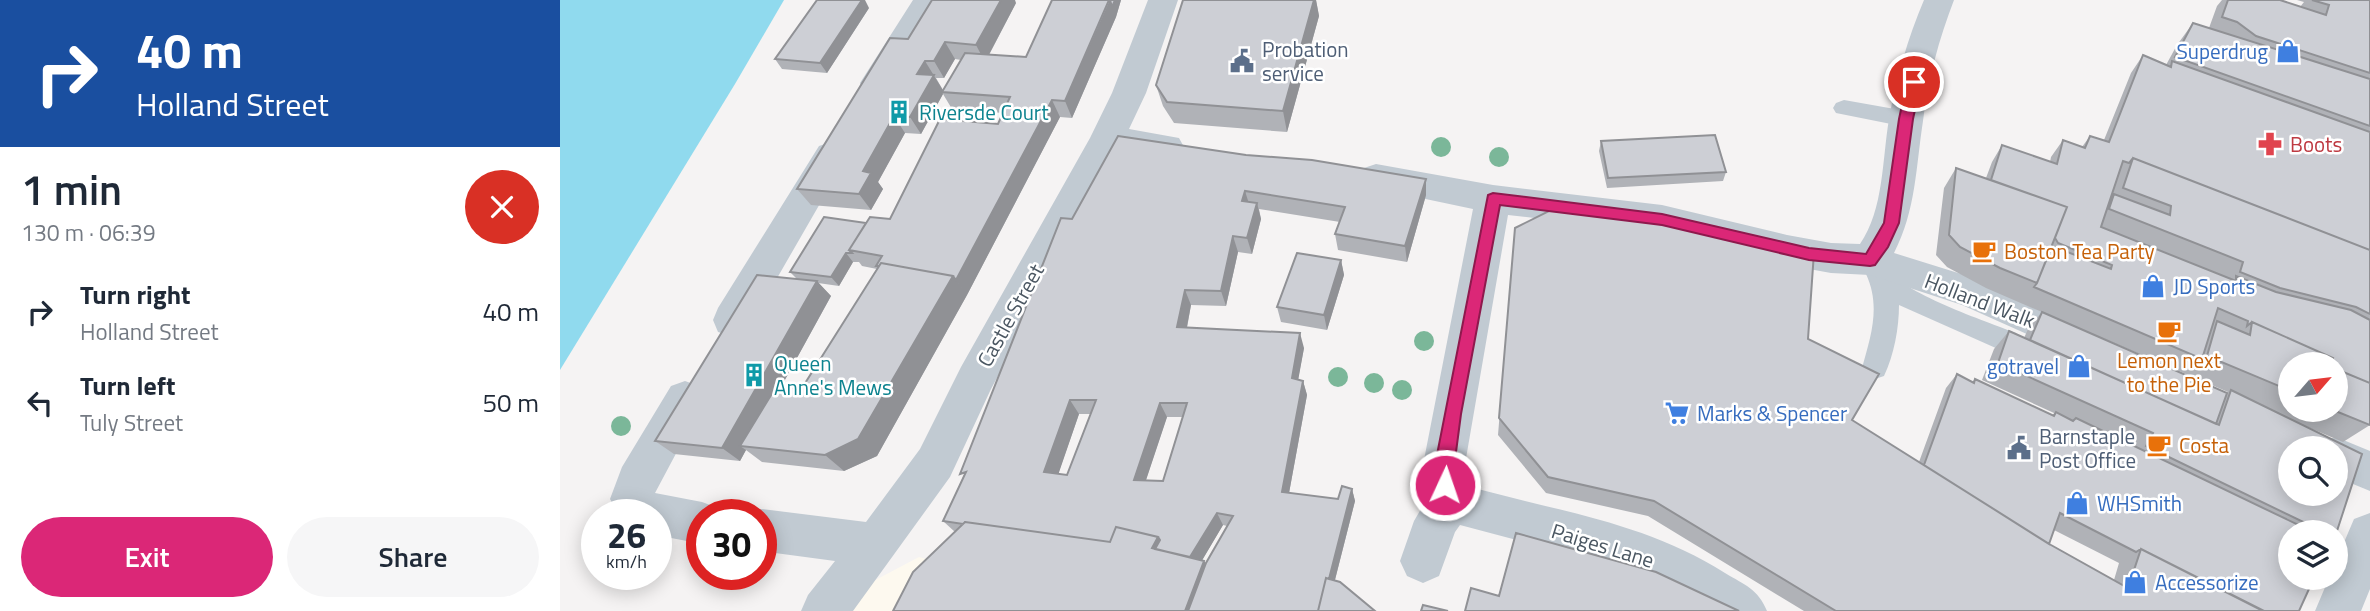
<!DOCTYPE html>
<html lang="en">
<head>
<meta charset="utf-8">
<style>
  :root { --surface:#fff; --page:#f6f6f7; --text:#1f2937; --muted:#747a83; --accent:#db2777 }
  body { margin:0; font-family:"Titillium Web",sans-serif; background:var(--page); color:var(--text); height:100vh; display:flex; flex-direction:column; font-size:26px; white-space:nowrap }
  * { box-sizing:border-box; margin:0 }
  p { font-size:23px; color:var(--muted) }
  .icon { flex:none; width:38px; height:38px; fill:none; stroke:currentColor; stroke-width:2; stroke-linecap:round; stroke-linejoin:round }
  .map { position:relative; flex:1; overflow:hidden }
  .drawer { display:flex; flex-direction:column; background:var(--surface); width:560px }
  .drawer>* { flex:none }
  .hud { background:#1a4fa0; color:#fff; overflow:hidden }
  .needle { width:46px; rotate:62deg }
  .controls { position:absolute; left:1718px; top:352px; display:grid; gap:14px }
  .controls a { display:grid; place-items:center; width:70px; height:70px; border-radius:50%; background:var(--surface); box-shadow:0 4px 18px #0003; font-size:35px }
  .speed { position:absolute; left:21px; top:499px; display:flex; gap:14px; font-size:35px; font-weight:700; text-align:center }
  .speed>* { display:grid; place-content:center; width:91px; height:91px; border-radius:50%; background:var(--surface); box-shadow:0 4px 18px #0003; line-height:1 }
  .speed small { font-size:18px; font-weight:400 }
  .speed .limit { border:10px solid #d22; background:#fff; color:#111 }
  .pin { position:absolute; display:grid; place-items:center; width:60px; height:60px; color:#fff; margin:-30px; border:4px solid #fff; border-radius:50%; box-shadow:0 2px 7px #0007 }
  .me { position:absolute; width:77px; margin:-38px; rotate:3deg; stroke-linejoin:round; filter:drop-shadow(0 0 5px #0008) }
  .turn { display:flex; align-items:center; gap:24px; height:147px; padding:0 21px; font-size:32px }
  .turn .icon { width:91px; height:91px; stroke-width:2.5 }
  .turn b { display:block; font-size:49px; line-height:60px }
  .round { display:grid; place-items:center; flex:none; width:74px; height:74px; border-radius:37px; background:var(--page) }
  .head { display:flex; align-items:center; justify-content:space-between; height:119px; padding:0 21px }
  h1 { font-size:42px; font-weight:600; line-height:52px }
  .cta { display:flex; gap:14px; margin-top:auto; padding:14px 21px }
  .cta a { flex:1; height:80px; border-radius:42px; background:var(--accent); color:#fff; font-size:28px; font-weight:600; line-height:80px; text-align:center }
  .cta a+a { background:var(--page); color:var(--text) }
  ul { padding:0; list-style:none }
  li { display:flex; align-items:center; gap:21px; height:91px; padding:0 21px }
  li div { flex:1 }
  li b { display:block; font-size:26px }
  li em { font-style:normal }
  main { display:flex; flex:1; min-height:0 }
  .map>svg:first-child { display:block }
</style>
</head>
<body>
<main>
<section class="drawer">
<div class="hud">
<div class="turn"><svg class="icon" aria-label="right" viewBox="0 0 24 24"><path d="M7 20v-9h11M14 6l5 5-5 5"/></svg><div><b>40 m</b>Holland Street</div></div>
</div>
<div class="head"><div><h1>1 min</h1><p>130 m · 06:39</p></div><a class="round" style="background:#d93025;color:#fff"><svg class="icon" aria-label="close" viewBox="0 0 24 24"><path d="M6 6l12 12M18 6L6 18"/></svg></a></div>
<ul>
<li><svg class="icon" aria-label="right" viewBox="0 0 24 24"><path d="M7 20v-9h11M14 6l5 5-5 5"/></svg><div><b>Turn right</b><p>Holland Street</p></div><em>40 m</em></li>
<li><svg class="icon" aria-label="left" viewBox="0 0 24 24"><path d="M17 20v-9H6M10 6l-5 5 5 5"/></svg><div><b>Turn left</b><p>Tuly Street</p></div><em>50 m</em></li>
</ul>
<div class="cta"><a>Exit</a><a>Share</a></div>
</section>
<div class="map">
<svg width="1810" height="611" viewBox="0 0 1810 611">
  <rect width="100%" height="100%" fill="#f5f3f3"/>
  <path fill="#fdf9ef" d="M359,557L561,611H277L287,595Z"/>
  <path fill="#90daee" d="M0,0H224L175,84L0,370Z"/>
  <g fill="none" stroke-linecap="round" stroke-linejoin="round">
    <path fill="#c1cad2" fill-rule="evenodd" d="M1284,100L1346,111L1354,113L1357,119L1354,125L1346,127L1276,113L1273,108L1276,103Z
      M1318,264L1326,267C1339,292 1428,322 1456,333L1460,341L1456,349L1447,352L1438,349L1339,305C1339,328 1334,355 1324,376L1315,379L1306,376L1302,368C1311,336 1321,306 1306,274L1310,267Z"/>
    <path fill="#c1cad2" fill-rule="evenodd" d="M353,0H383L328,91L316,95L304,91L300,83Z
      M588,0H618L586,93L569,129L619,138L624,147L619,156L607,160L557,153L431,389L390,477L293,611H241L248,595L275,561L201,551V514H187L201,509L306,522L360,449L401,367L530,138L552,93Z
      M1364,0H1394C1379,39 1368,79 1363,121C1356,166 1356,211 1334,253L1427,282L1537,330L1543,342L1537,354L1523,359L1402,305L1310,275L1271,273L1227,265L1102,233L948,215L904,470L907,486C996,511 1085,522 1165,573C1185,585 1198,589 1207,611H1142L1098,583L1066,569L900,525L895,532L879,576L863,583L847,576L840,561L854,521L868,497L862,470L913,209L804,186L798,177L804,168L816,164L933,185L1102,205L1227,235L1271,243L1300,244C1324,209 1322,160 1329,119C1336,78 1348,38 1364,0Z
      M271,142L283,146L288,155L186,332L172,336L158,332L153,320L158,308L259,146Z
      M125,381L139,386L145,399L95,493L142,502L158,508L160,514H142V544L96,535V514H58L50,499L62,467L111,386Z
      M1776,437L1810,451V491L1776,477V448H1758L1761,442Z
      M1810,513V589L1801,611H1755L1769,578H1776V561L1794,519Z"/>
  </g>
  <g fill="#7bb799">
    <circle cx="881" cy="147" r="10"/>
    <circle cx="939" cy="157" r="10"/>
    <circle cx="864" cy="341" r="10"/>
    <circle cx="778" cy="377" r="10"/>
    <circle cx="814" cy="383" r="10"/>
    <circle cx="842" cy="390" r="10"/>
    <circle cx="61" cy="426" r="10"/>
  </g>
  <path fill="#b0b2b7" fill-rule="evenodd" d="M492,0H561L556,17L512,118L500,117L407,295L317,456L284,471L202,462L186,450L180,461L114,454L95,441L237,279L230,272L306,223L330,219L438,124L443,113L392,109L383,94L361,134L345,133L318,182L323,189L311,210L251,205L237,189L348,39L456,3L429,55L466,57ZM395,59L401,60L383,90L376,78H384ZM293,262H299L302,266L317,269L242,388L221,387L271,296L258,283L279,286Z
    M623,0H756L759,16L727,132L614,123L603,106L596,85Z
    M1662,0H1720L1740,7L1744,2L1737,0H1810V425L1783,442L1729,419L1776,532H1731L1739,611H1244L1088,516L986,493L938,435L955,228L1248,339L1292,420L1359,462L1386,388L1397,374L1412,382L1415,379L1493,415L1494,413L1422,380L1434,349L1449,331L1464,338L1469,327L1482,312L1667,393L1668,392L1426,288L1387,267L1376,255L1384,188L1396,168L1426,178L1432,162L1442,145L1490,162L1491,157L1503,140L1522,147L1530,136L1544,140L1571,73L1583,55L1606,65L1617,45L1633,23L1649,28L1657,6ZM1731,364L1776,410H1731ZM1494,530L1559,563L1554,580L1489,544Z
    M309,8L267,73L222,69L215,59Z
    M558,136L866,195L847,262L778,250L775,234L780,222L699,209L701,219L692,254L678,252L666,306L631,305L627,328L744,348L738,379L743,381L747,395L729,493L778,499L792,489L795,501L775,580L395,532L383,521L403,477L512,219ZM519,414H531L507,475L498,474ZM607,417H623L603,481L586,480ZM663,525L667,526L646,563L642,560Z
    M1041,141L1166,172L1163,181L1047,188L1039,151Z
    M781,260L784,275L767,330L721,322L717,307Z"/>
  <path fill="#909195" d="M302,0H305L309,8L267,73L260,63Z
    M441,0H455L456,3L425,62L416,45Z
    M550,0H561L556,17L512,118L505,101Z
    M754,0H756L759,16L727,132L723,111Z
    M385,42L395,59L384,78L374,61Z
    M365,61L384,92H382L383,94L361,134L350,117L357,74Z
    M492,100L500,117L407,295L396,280Z
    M334,116L345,133L318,182L323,189L311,210L299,194L303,171Z
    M866,179V195L847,262L845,246Z
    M685,191L690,207L682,201Z
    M697,203L701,219L692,254L687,238Z
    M673,236L678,252L666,306L661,291Z
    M286,253L293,262L279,286L271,277Z
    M781,260L784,275L767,330L764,315Z
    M393,276L407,295L317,456L284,471L265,455Z
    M257,281L271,296L188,447L180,446L186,450L180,461L162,448Z
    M625,290L631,305L624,342L617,327Z
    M740,333L744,348L736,392L732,378Z
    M743,381L747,395L727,504L722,492Z
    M510,400L519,414L495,484L484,472Z
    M600,403L607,417L582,492L574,480Z
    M792,489L795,501L767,611H760Z
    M657,513L663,525L637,569L630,558Z
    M598,537L608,551L592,548Z
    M644,561L653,574L639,611H625Z"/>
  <path fill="#cdcfd5" stroke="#909195" stroke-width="2" fill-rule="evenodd" d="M257,0H302L260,63L215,59Z
    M372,0H441L416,45L385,42L374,61H365L357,74L374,75L350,117L334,116L303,171L311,173L299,194L237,189L330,38L348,39Z
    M492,0H549L505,101L492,100L396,280L393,276L321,263L319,266H316L322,256L289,250L310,217L330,219L380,119L438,124L450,97L382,92L405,53L466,57Z
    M550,0H555L552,7Z
    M623,0H754L723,111L607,102L596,85Z
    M1668,0H1720L1766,15L1769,5L1752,0H1810V73L1696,36L1677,22L1662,17Z
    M1633,23L1810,79V126L1615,57Z
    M1583,55L1611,67L1612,61L1810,132V250L1573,158L1569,163L1563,161L1541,227L1676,281V276L1716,292L1791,310L1810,320V383L1776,369V364H1771L1773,358L1692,322L1687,326L1688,321L1658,308L1642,359L1474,287L1477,283L1492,246L1551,269L1552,265L1498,243L1495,238L1507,207L1431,180L1442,145L1497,164L1503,140L1525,148L1530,136L1549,142Z
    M1155,135L1166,172L1048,178L1041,141Z
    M558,136L686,155L752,160L866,179L845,246L775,234L785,207L685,191L682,201L697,203L687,238L673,236L661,291L625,290L617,327L740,333L732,378L743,381L722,492L778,499L782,486L792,489L769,579L766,578L758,611H628L646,563L673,516L657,513L630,557L595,549L600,540L598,537L556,527L550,542L405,522L403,524L383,521L406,472L400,474L501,218L512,219ZM510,400H536L507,475L484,472ZM600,403H627L603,481L574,480Z
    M1573,158L1810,250V314L1796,307L1720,288L1680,272L1683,262L1549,209L1554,194L1610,215L1611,206L1563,188Z
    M1396,168L1507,207L1477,283L1440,268L1400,247L1389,235Z
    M999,206L1254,252L1248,339L1319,374L1292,420L1491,545L1568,588L1581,549L1704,611H1276L1094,501L988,477L939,418L955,228Z
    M264,217L306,223L289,250L292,253H286L271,277L230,272Z
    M737,253L781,260L764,315L717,307Z
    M321,263L393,276L298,439L265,455L180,446L216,387L242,388Z
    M197,275L257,281L162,448L95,441Z
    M1482,312L1667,393L1656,424L1470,340Z
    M1657,321L1690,335L1692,322L1773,358L1771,364H1731V391L1647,356Z
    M1449,331L1659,425L1671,390L1802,454L1776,534V532H1764L1586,446L1593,433L1438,363ZM1731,448H1776V494H1731Z
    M1776,369L1810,383V425L1773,410H1776Z
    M1397,374L1414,383L1415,379L1494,416L1496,412L1513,421L1516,418L1753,532H1731V578H1754L1739,611H1703L1581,549L1576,552L1500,513L1489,544L1364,465Z
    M405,522L550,542L556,527L598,537L592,548L644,561L625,611H333L353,572Z
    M956,533L1096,572L1179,611H905L911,588L939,596Z
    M766,578L780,582L815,611H758Z
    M863,605L888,611H861Z"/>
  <path fill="#db2777" stroke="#8e194d" stroke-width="2" d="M1354,77L1361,82L1353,119L1339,223L1328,247L1315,265L1310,266L1249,260L1102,225L940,205L901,414L891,490L885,493L878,490L874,470L928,195L933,193L1102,214L1249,248L1306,254L1324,223L1339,119L1347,82Z"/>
  <defs>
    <g id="shop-bare" transform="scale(1.89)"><path d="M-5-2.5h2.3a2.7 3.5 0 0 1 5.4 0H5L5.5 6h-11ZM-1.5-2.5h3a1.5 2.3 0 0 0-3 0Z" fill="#3f7fe0" stroke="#fff" stroke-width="2.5" paint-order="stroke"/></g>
    <g id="civic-bare" transform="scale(1.89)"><path d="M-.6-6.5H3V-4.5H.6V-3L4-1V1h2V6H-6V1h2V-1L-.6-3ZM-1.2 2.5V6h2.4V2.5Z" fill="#5c6f8a" stroke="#fff" stroke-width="2.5" paint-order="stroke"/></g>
    <g id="building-bare" transform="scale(1.89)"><path d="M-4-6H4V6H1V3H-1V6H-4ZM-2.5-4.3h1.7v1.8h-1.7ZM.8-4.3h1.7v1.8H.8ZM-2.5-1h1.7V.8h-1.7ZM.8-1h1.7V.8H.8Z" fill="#0f9aa8" stroke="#fff" stroke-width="2.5" paint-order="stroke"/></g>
    <g id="pharmacy-bare" transform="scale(1.89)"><path d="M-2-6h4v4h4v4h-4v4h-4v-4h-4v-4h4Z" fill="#e0444e" stroke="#fff" stroke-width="2.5" paint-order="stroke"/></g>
    <g id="cafe-bare" transform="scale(1.89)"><path d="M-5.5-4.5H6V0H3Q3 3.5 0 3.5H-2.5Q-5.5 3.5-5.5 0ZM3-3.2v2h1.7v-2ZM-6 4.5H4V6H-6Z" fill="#e8710a" stroke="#fff" stroke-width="2.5" paint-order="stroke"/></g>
    <g id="supermarket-bare" transform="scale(1.89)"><path d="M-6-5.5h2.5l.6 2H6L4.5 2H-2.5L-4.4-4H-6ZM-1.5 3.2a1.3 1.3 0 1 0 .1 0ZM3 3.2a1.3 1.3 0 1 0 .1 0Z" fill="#3f7fe0" stroke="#fff" stroke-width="2.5" paint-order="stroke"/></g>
  </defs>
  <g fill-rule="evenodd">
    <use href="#shop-bare" x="1728" y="51"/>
    <use href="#civic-bare" x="682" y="61"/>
    <use href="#building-bare" x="339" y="112"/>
    <use href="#pharmacy-bare" x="1710" y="144"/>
    <use href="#cafe-bare" x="1424" y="251"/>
    <use href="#shop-bare" x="1593" y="286"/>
    <use href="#cafe-bare" x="1609" y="331"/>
    <use href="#shop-bare" x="1519" y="366"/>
    <use href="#building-bare" x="194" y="375"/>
    <use href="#supermarket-bare" x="1117" y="413"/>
    <use href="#cafe-bare" x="1599" y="445"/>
    <use href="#civic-bare" x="1459" y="448"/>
    <use href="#shop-bare" x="1517" y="503"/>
    <use href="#shop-bare" x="1575" y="582"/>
  </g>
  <g text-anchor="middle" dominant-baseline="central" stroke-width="5" stroke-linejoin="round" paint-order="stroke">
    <g font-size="21" fill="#4e5e75" stroke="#fff" text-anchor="start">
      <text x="702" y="49">Probation<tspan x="702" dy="24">service</tspan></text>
      <text x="1479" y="436">Barnstaple<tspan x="1479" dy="24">Post Office</tspan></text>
    </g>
    <g font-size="21" fill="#366cbe" stroke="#fff" text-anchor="start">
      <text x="1708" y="51" text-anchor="end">Superdrug</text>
      <text x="1613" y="286">JD Sports</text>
      <text x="1499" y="366" text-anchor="end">gotravel</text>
      <text x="1137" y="413">Marks &amp; Spencer</text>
      <text x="1537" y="503">WHSmith</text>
      <text x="1595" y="582">Accessorize</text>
    </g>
    <g font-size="21" fill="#0d838f" stroke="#fff" text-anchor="start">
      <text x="359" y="112">Riversde Court</text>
      <text x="214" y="363">Queen<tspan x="214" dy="24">Anne's Mews</tspan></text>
    </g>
    <g font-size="21" fill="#be3a42" stroke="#fff" text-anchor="start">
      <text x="1730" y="144">Boots</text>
    </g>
    <g font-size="21" fill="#c56008" stroke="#fff" text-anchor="start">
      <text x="1444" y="251">Boston Tea Party</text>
      <text x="1609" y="360" text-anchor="middle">Lemon next<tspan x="1609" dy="24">to the Pie</tspan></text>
      <text x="1619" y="445">Costa</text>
    </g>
    <g font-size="21" fill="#4a5661" stroke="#fff">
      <text transform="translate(1420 300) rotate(21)">Holland Walk</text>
      <text transform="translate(450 315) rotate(-61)">Castle Street</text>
      <text transform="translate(1043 545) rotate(17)">Paiges Lane</text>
    </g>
  </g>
</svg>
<div class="controls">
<a><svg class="needle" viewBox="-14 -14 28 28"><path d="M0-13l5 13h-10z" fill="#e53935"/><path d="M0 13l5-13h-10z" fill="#747a83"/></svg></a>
<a><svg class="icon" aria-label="search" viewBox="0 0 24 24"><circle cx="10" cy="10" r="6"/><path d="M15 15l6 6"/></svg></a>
<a><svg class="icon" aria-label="layers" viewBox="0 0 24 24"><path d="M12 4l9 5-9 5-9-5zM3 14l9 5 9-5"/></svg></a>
</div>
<div class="speed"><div>26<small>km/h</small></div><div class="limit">30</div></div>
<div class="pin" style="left:1354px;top:82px;background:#d93025"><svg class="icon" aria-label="arrive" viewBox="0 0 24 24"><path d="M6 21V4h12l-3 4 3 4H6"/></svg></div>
<svg class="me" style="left:885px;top:485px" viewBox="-20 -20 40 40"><circle r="17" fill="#db2777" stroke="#fff" stroke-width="3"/><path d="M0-11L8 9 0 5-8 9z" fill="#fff"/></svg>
</div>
</main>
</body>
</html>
